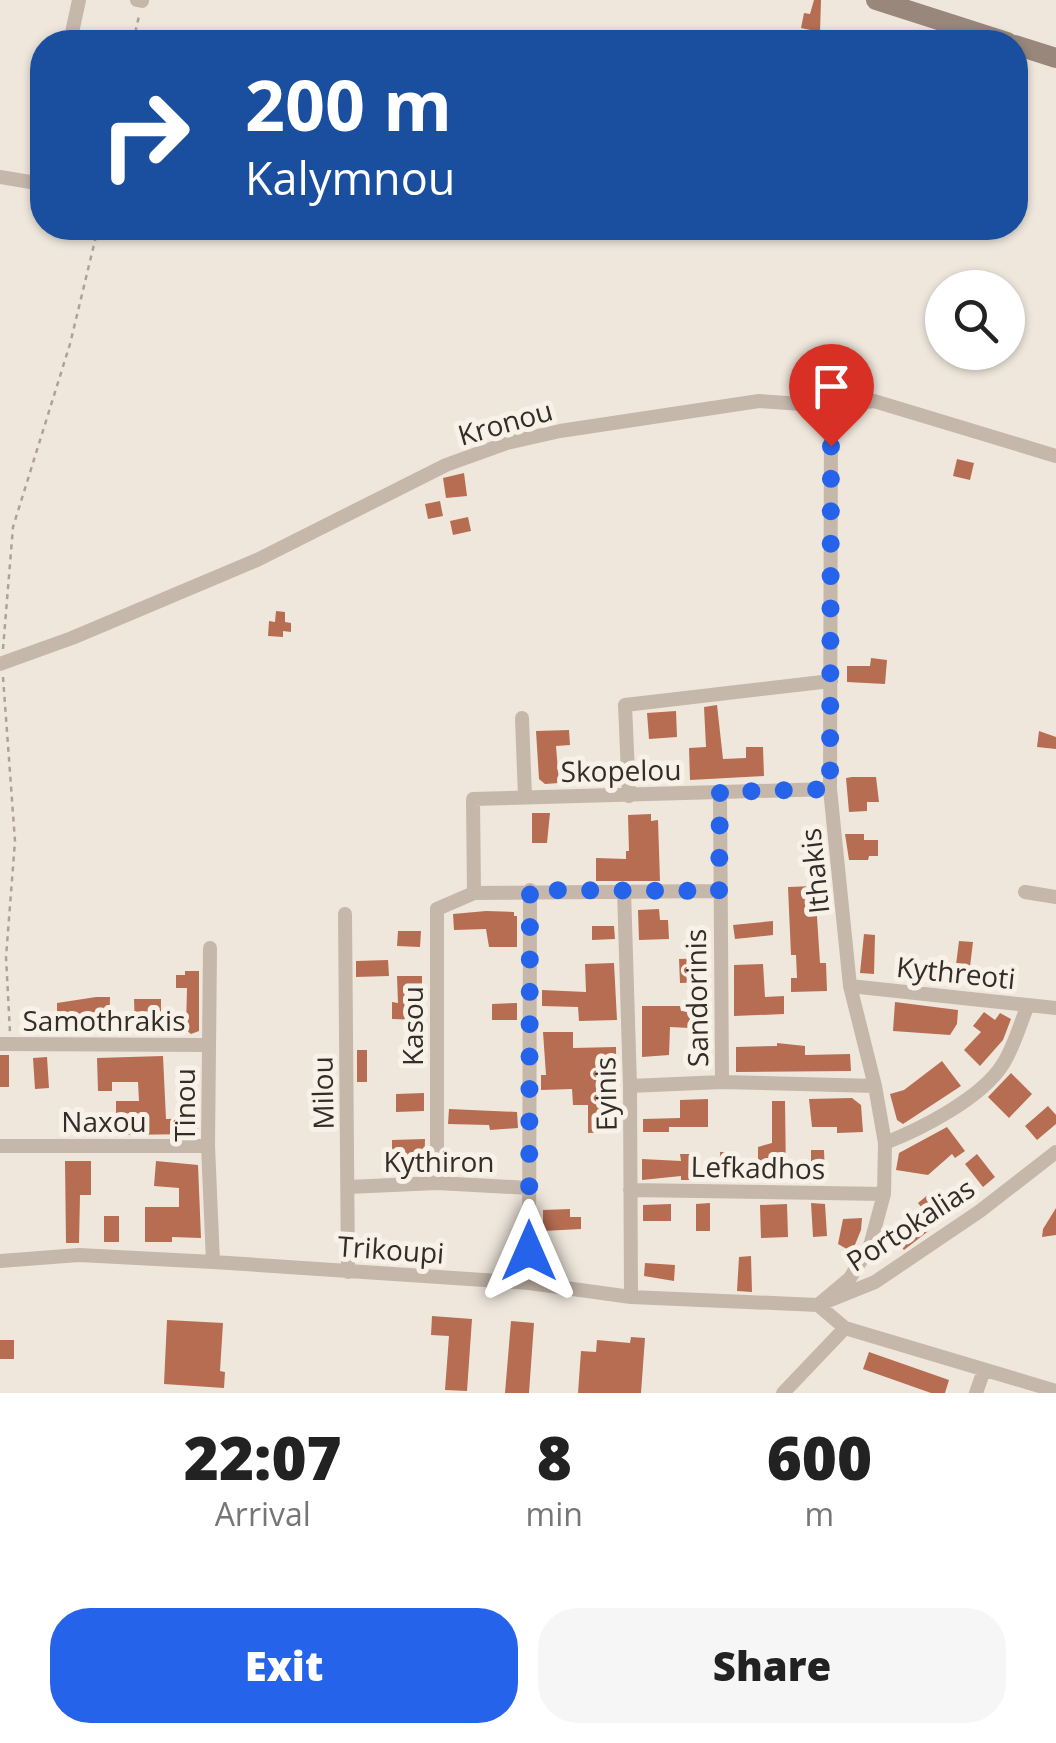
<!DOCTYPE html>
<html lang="en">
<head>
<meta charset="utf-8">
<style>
  :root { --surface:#fff; --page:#f6f6f6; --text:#222; --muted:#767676; --accent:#2563eb }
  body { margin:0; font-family:"Open Sans",sans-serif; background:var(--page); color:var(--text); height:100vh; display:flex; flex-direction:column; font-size:38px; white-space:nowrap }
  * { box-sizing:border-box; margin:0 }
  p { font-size:32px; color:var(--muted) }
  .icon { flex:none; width:55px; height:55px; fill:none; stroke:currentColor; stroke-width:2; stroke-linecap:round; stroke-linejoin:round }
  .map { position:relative; height:1393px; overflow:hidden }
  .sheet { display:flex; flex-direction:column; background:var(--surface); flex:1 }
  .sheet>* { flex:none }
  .guide { position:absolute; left:30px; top:30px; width:998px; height:210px; border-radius:40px; box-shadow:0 2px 8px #0004; background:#1a4fa0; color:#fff; overflow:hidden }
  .tools { position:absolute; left:925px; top:270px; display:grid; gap:20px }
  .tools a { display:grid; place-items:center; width:100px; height:100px; border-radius:50%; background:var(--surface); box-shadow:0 2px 8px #0004; font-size:50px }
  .pin { position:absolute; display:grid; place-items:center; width:85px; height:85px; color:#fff; margin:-102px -42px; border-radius:50% 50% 50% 0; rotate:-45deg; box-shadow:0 0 10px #0007 }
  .pin .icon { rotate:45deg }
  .me { position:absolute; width:110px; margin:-55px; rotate:0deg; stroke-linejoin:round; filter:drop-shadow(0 0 8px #0008) }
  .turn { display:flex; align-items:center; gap:35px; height:210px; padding:0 50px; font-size:45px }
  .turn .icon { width:130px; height:130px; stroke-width:2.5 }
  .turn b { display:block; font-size:70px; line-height:85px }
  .eta { display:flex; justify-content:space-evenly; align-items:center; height:170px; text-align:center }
  .eta b { font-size:60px; font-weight:800; line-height:70px }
  .primary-button { display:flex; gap:20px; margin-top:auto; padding:20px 50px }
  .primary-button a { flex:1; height:115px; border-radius:40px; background:var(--accent); color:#fff; font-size:40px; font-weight:800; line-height:115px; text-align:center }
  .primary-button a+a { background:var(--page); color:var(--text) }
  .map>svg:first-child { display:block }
</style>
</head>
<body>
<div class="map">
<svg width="1056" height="1393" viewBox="0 0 1056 1393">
  <rect width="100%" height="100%" fill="#efe7dc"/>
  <path fill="#b76d52" d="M814,0H821L820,32L801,28L804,13L810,14Z
    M957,459L974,463L970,480L953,476Z
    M464,473L467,496L446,498L443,478Z
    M440,501L443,516L428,519L425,504Z
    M468,517L471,531L453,535L450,521Z
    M276,611L285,612V622L291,623V632L283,631V637L268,636L269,621L275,622Z
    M871,658L887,660L885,684L847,682V666H870Z
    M717,705L723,759L746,758V747H763L764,776L690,780L689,748L706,747L704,707Z
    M676,711L677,737L649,739L647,713Z
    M569,730L570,745L556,746L559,783L545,784L539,779L536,731Z
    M1039,731L1056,737V749L1037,747Z
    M852,777H876L879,802H867V811L849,812L846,778Z
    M532,813H550L547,843H532Z
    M651,814V821L658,820L660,881H596V858L626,859V851H629L628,815Z
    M845,834H864V840H878V856H869L868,860H849Z
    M815,886L820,963H826L827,991L791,992V978H797L796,955H791L788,887Z
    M659,909L660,920H668L669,939L639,940L638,910Z
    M486,911L514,912V916H517V947H489L486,929L454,930L453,914Z
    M773,921V935L735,939L733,925Z
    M592,926H614L615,939L592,940Z
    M398,931H421L420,947L397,946Z
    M864,934L875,935L874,974L860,973Z
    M959,941L973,942L968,983L954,981Z
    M709,958V982L680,983L679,959Z
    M388,960L389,976L356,977V961Z
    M614,963L617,1020L579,1021L578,1007L542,1006V990L586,992L585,964Z
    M763,964L765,997L784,996V1014L734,1016V965Z
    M185,971H199V1031L191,1034L186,1030L187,988H176V975H185Z
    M397,976H422V1020L392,1019V1002L398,1003Z
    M96,997H110L109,1033L57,1031V1003Z
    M134,999H161V1031L135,1029Z
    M895,1002L958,1010L957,1024L950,1035L893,1031Z
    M517,1003V1020H492V1004Z
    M642,1006H680L681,1011L710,1012L709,1029L670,1027L669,1055L642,1057Z
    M984,1012L995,1020L1000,1013L1011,1019L1003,1040L980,1066L964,1050L981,1032L973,1026Z
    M543,1032H573V1048L616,1047L617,1132L588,1133V1105H573L572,1089L541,1090V1075H546Z
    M777,1043L805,1046V1055L850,1054L851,1071L736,1072V1047L777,1046Z
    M357,1050H367V1082H357Z
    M0,1055H9V1087H0Z
    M163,1056L166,1119L198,1118V1134L116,1135V1101H139L138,1082H112V1091H98L97,1058Z
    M47,1057L49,1088L35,1089L33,1058Z
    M942,1061L961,1086L903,1124L897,1120L890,1094L904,1090Z
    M1011,1073L1032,1094L1009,1118L988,1097Z
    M424,1093V1111L396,1112V1094Z
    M852,1098L861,1105L863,1132L837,1133V1127H812L809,1099Z
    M708,1099V1127H669V1132H643V1119L680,1118V1100Z
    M772,1101H785L786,1178H758V1147L772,1143Z
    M1048,1106L1056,1115V1124L1037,1140L1025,1126Z
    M449,1109L517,1112L518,1128L490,1130L489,1125L448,1124Z
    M76,1113H89L90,1134H76Z
    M947,1127L965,1151L955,1158L952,1154L928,1175L896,1170L899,1153Z
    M425,1139L424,1173L397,1174V1155L392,1156V1140Z
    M811,1150H824L825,1177L811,1178Z
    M720,1152H731L732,1175L721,1176Z
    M680,1154H695V1180H681V1176L642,1180V1159L681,1161Z
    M977,1154L995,1177L983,1187L965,1164Z
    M65,1161H91V1195H80L79,1243H66Z
    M156,1161L198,1165L201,1238L172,1237V1242H145V1207H179V1188L154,1186Z
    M930,1193L949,1215L904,1250L895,1240L928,1216L918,1203Z
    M710,1203V1231H696V1204Z
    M811,1203L825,1204L827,1236L813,1237Z
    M671,1204V1221H643V1205Z
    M787,1204L788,1237L761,1238L760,1205Z
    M1056,1208V1235L1042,1237L1043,1229Z
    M570,1209V1217H581V1229L543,1231V1210Z
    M104,1216H119V1242H104Z
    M862,1218L861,1230L852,1252L838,1244L843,1219Z
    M751,1256L752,1292L737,1291L739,1257Z
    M645,1263L675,1265L674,1281L644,1276Z
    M432,1316L472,1319L467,1391L445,1390L449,1336L431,1335Z
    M167,1320L223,1323L220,1371L225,1372L224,1388L164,1384Z
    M511,1321L534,1323L529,1393H505Z
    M631,1337L645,1338L641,1393H578L581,1351L596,1352L597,1340L630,1343Z
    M0,1340H14V1359H0Z
    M869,1352L949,1380L945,1393H931L863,1369Z"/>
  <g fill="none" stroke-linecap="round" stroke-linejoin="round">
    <path stroke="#b1a194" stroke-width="2.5" stroke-dasharray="5 5" stroke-linecap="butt" d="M133,42L139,16
      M3,649L13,527L70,344L98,228
      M3,677L15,841L6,957L10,1033"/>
    <path stroke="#c5b7aa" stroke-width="14" d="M137,0L142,1
      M70,42L79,0
      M0,177L42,184V181
      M831,406L830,789L850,986L875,1086L885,1143L884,1194L870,1246L850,1278L818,1305L845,1328L1056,1391
      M0,664L72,638L257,560L446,465L507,443L560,431L759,401L831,406L874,401L1056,456
      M522,718L525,797
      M720,793L722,1082
      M629,796L625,705L831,681
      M624,890L630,1086L631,1297
      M719,891L474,893L473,799L830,789
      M1025,892L1056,897
      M345,914L348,1272
      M210,948L208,1146L213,1262
      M850,986L1056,1008
      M0,1044L209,1045
      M630,1086L722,1082L875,1086
      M885,1143C921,1129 982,1098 1003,1064C1014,1047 1020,1024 1028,1005
      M0,1146H208
      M437,1183V909L474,893
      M348,1187L437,1183L529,1188
      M630,1190L884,1194
      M0,1261L79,1255L213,1262L529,1283L631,1297L818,1305L875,1282L980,1211L1056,1152
      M529,1283L530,890
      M783,1393L845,1328
      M976,1393L984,1370"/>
    <path stroke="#99877b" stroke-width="20" d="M876,0L1007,42
      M1015,45L1056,58"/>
  </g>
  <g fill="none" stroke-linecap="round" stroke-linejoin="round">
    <path stroke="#2563eb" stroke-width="18" stroke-dasharray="0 32.4" d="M529,1251L530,890L719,891L720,792L830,789L831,446"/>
  </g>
  <g text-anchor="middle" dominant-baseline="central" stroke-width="10" stroke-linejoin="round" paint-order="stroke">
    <g font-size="28" fill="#342c28" stroke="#f7f1e8">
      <text transform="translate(505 422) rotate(-16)">Kronou</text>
      <text transform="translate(621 770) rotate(-1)">Skopelou</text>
      <text transform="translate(814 871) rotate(-96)">Ithakis</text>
      <text transform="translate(956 972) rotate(6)">Kythreoti</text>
      <text transform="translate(696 998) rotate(-91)">Sandorinis</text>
      <text x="104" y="1020">Samothrakis</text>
      <text transform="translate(412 1026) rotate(-90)">Kasou</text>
      <text transform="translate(322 1093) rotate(-91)">Milou</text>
      <text transform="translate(605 1094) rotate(-91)">Eyinis</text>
      <text transform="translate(184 1105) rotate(-90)">Tinou</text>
      <text x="104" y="1121">Naxou</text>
      <text x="439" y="1161">Kythiron</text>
      <text transform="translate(758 1167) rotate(1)">Lefkadhos</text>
      <text transform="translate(910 1224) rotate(-33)">Portokalias</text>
      <text transform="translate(391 1249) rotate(4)">Trikoupi</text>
    </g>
  </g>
</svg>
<div class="tools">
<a><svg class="icon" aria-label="search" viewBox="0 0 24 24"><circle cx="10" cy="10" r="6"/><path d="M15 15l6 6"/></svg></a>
</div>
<div class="pin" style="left:831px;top:446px;background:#d93025"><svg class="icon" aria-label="arrive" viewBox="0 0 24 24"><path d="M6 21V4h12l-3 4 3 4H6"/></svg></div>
<svg class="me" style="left:529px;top:1251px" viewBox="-20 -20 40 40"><path d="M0-17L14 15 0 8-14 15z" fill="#2563eb" stroke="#fff" stroke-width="4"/></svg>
<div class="guide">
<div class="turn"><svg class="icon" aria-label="right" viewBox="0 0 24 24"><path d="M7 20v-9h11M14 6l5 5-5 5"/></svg><div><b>200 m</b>Kalymnou</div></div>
</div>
</div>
<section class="sheet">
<div class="eta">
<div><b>22:07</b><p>Arrival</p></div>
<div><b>8</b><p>min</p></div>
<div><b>600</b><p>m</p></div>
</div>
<div class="primary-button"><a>Exit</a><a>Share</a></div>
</section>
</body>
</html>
